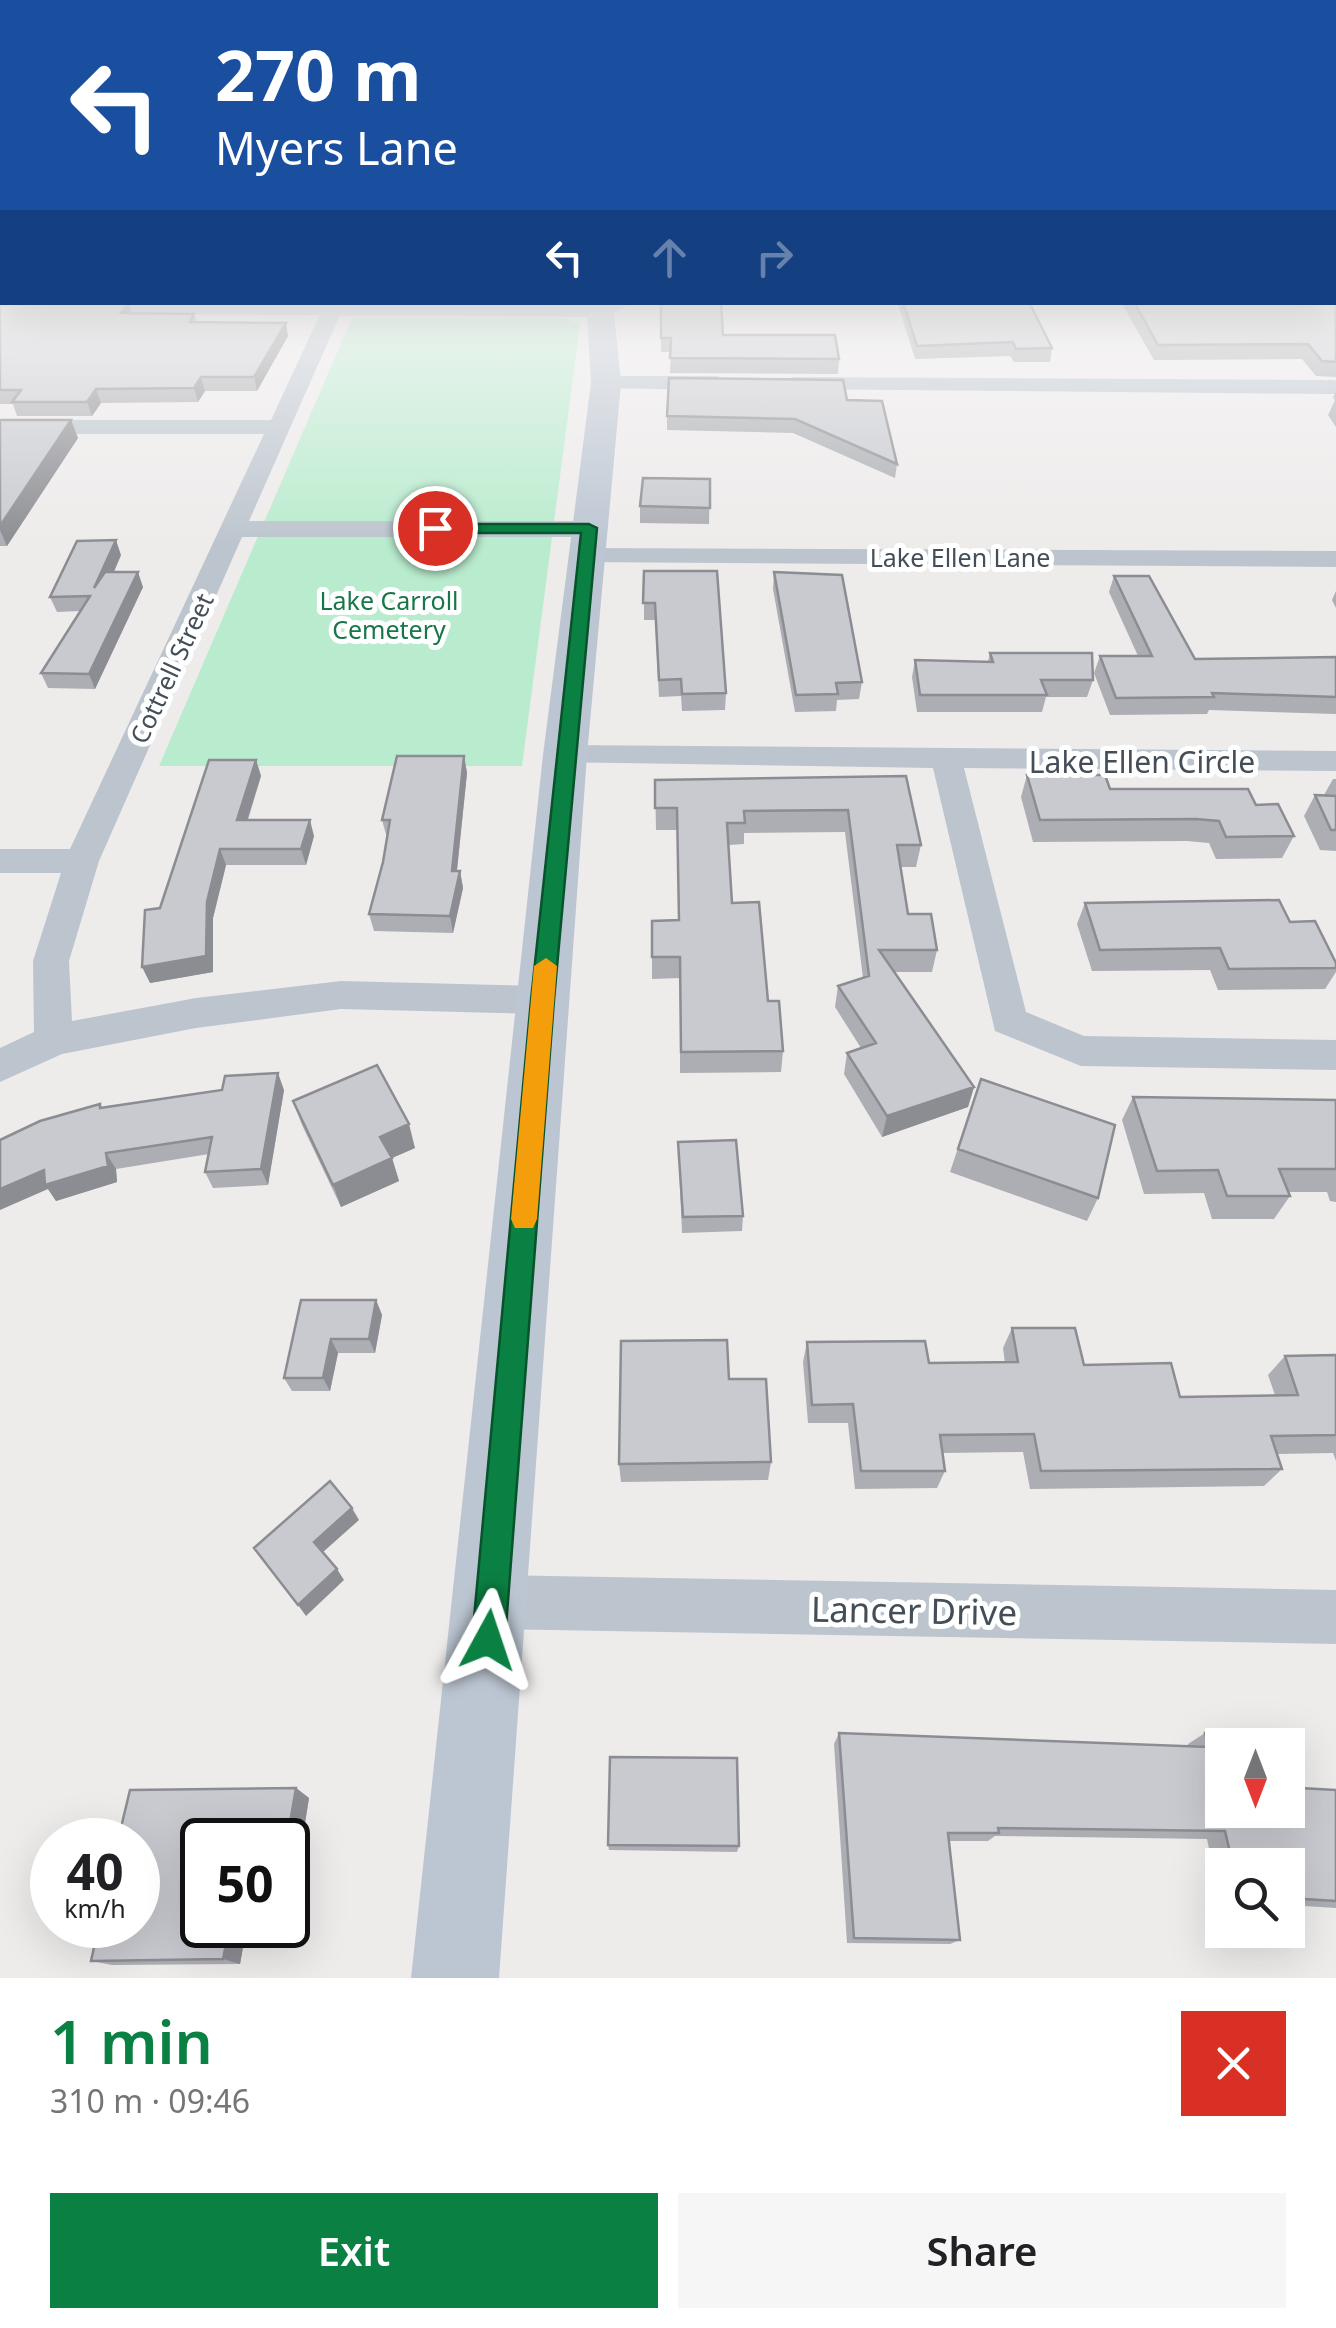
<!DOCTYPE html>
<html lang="en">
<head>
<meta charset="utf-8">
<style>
  :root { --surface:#fff; --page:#f6f6f6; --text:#202124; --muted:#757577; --accent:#0b8043 }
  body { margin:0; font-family:"Noto Sans",sans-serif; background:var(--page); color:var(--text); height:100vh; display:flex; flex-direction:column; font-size:38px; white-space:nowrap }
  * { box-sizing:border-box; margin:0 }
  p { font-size:32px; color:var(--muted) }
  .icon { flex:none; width:55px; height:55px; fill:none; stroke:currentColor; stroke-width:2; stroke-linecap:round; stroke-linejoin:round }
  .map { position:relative; height:1978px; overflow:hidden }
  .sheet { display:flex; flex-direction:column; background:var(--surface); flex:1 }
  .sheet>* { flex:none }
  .guide { position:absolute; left:0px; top:0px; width:1338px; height:305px; box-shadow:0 10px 40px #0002; background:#1a4fa0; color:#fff; overflow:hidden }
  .needle { width:65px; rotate:180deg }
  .controls { position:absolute; left:1205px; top:1728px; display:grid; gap:20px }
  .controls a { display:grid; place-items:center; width:100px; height:100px; border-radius:0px; background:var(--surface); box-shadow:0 10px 40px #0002; font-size:50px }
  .speed { position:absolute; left:30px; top:1818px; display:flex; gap:20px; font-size:50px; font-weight:700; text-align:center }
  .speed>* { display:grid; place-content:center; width:130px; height:130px; border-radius:50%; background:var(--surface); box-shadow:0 10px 40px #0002; line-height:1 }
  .speed small { font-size:25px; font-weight:400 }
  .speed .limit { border:5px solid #111; border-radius:15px; background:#fff; color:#111 }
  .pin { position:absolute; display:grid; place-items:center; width:85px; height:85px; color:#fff; margin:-42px; border:5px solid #fff; border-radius:50%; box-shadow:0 2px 10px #0007 }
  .me { position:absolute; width:110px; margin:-55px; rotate:5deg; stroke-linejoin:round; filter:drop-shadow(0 0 8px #0008) }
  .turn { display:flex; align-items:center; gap:35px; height:210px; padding:0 50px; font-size:45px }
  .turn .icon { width:130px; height:130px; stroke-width:2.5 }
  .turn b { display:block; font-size:70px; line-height:85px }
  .lanes { display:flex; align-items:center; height:95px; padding:0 50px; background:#0003; justify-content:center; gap:50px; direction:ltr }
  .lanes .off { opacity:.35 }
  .round { display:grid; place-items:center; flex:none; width:105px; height:105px; border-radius:0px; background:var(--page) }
  .headline { display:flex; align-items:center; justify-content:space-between; height:170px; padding:0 50px }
  h1 { font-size:60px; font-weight:600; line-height:75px; color:var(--accent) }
  .primary-button { display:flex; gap:20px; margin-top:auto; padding:20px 50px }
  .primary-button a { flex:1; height:115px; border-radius:0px; background:var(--accent); color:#fff; font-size:40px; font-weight:600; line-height:115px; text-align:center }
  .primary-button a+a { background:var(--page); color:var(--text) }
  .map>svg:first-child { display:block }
</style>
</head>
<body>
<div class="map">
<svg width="1336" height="1978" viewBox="0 0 1336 1978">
  <rect width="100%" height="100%" fill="#eeebeb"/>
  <path fill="#b9ecce" d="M352,318H564L580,324L522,766H159Z"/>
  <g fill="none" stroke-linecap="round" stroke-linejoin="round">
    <path fill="#bcc5ce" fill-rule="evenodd" d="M335,302L343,308L249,521H589L602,529L589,537H242L99,861L69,961L72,1021L196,998L341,981L543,986L556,990L562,1000L556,1010L543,1014L341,1009L196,1028L62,1054L0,1082V1048L34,1032L33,961L61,873H0V849H70L264,434H0V420H271L323,308Z
      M606,376H718L729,383L718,390L598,388V378Z
      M793,377L1336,380V394L785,389V379Z
      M584,548L1336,551V567L575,562L571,556Z
      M565,745L1336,751V771L964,768L1026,1012L1084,1036L1336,1040V1070L1081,1066L995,1031L933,768L554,762L549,755Z
      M492,1575L1336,1590V1644L492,1629L473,1621L465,1602L473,1583Z"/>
    <path fill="#bcc6d2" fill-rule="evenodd" d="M0,297L2,302H632L614,313L621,383L587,755L499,1978H411L543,755L591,383L587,317L0,313Z"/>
  </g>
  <path fill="#acaeb3" d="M1336,269V377L1316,376L1302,359L1154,360L1121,302H1335Z
    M661,302L723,335L839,359L838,374L670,373L671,352H661Z
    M886,302H1029L1052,348L1050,362H1014L1010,356L915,359L898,304Z
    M0,304L131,314H194L197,322L288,336L257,391H205L198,402L101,403L92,416H17L13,404H0Z
    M1336,390V427L1328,415L1335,400L1333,398Z
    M847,400L897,464L895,478L793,433L667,430V416Z
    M0,420L78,438L7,546H0Z
    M710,479L709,524L640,523V506Z
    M121,555L114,572L143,587L95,689L48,688L41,673L80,611L57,612L50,597Z
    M644,571L726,693L725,710L682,711L681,696L659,697L655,620H644Z
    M774,572L862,682L859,699L837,700L836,711L795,712L773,589Z
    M1114,576L1195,659L1336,657V714L1209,710L1207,714L1110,715L1094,673L1100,656H1138L1109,592Z
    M1336,591V608L1332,600Z
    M990,653L1093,680L1087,697H1046L1042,712H917L912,677L915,660L988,662Z
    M464,756L467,773L457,871H460L463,888L453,933L374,931L369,914L383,862L387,838L382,820Z
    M256,760L261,776L248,820L314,836L306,865H226L213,918V972L150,983L160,908Z
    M1027,775L1110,789L1294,836L1282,858L1216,859L1209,843L1187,841L1033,842L1021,797Z
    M906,776L921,845L916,867H901L908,914L937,950L932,972H894L974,1087L968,1107L882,1137L844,1074L847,1053L861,1048L835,1007L838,986L863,978L845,832L744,833V844L729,845L732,903L768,1001L783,1051L781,1072L680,1073V978L652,979V921L679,920L677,830H656L655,780Z
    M1333,779H1336V851L1320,850L1304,816L1315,795H1324Z
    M1085,903L1290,922L1336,963V972L1325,989L1218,990L1210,970L1092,971L1077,924Z
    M981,1079L1098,1198L1087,1221L950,1172Z
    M284,1090L268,1185L213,1188L205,1172L209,1154L116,1169L117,1182L56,1201L48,1189L102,1108Z
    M1133,1097L1336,1100V1202L1330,1201L1327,1192H1288L1290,1196L1274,1219H1212L1204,1193L1144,1194L1122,1120Z
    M293,1101L415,1148L392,1158L399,1181L341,1207L302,1125Z
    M678,1142L743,1216L742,1231L682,1233Z
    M376,1300L382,1315L375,1353H338L330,1391H292L284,1378Z
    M1012,1328L1084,1365L1180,1397L1275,1395L1268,1375L1285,1356L1336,1355V1461L1333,1453L1277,1454L1282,1469L1264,1486L1030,1489L1023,1452L942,1453L945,1471L937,1488L855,1489L848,1423H808L803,1362L807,1342L929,1363H1005L1003,1348Z
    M729,1379L771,1462L768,1480L621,1482L619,1464Z
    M839,1733L1188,1747V1744L1205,1733L1300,1788L1336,1790V1908L1288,1905V1865H1222V1902H1220L1207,1839L995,1836L988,1841H949L960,1940L950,1944L847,1943L834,1744Z
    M296,1788L309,1798L292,1904L288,1905V1840L202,1925H247L240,1964L112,1965L91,1961Z
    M608,1845L739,1846L737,1852L609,1850Z"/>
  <path fill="#8c8d92" d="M129,304L133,318L121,313Z
    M286,323L288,336L257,391L254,377Z
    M201,377L205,391L198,402L194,388Z
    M96,389L101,403L92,416L87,402Z
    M71,420L78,438L7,546L0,530V526Z
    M116,540L121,555L100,603L94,588Z
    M138,572L143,587L95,689L89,674Z
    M464,756L467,773L455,888L452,871Z
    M256,760L261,776L242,836L237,820Z
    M310,820L314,836L306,865L301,849Z
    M220,849L226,865L213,918V972L150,983L142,967L207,902Z
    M460,871L463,888L453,933L450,916Z
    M278,1073L284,1090L268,1185L261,1169Z
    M974,1087L968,1107L882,1137L887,1116Z
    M409,1124L415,1148L392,1158L399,1181L341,1207L333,1185L380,1137Z
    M106,1153L116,1169L117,1182L56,1201L48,1189L0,1210V1189L44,1170Z
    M376,1300L382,1315L375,1353L369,1339Z
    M331,1339L338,1353L330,1391L323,1378Z
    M352,1508L359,1520L322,1553L314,1542Z
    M337,1569L344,1580L306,1616L298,1605Z
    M296,1788L309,1798L292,1904L288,1902L287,1840Z
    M230,1925H247L240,1964L223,1959Z"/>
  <path fill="#c8cad0" stroke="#8c8d92" stroke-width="2.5" fill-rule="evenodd" d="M1335,269L1336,362L1322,361L1308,344L1158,345L1134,302H1335Z
    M661,302H721L723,335H835L839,359L670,358L671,338H661Z
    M903,302H1029L1052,348L1016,349L1013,342L917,346Z
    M0,304H129L121,313L194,314L190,322L286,323L254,377H201L194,388L96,389L87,402H12L21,390H0Z
    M669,378L843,380L847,400L882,401L897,464L795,419L667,416Z
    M0,420H71L0,526Z
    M643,478L710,479V508L640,506Z
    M116,540L94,588L105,572H138L89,674L41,673L90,596L50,597L77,541Z
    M644,571H717L726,693L682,694L681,679L659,680L655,603H643Z
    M774,572L842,575L862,682L836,683L838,694L796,695Z
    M1114,576H1149L1195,659L1336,657V697L1212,693L1214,697L1116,698L1100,656H1152Z
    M990,653H1092L1093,680H1041L1047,695H920L915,660L993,662Z
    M397,756H464L452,871H460L450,916L369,914L383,862L390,820H382Z
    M209,760H256L237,820H310L301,849H220L207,902L206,956L142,967L145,910L160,908Z
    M1027,775H1105L1110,789H1248L1256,805L1278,804L1294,836L1226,837L1219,821L1196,819L1040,820Z
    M906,776L921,845H897L908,914H931L937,950H879L974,1087L887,1116L847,1053L876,1043L838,986L869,976L848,810L744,811L745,823H727L732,903L759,902L768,1001H779L783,1051L681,1052L680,957H652V921L679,920L677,808H655V780Z
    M1315,795L1336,796V830H1331Z
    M1279,900L1290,922L1315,921L1336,963V968L1229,969L1220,948L1100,950L1085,903Z
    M377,1065L409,1124L380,1137L392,1158L333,1185L293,1101Z
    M278,1073L261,1169L205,1172L212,1137L106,1153L108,1166L45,1185L44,1170L0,1189V1140L40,1121L100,1104V1108L222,1090L225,1076Z
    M981,1079L1115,1125L1098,1198L958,1149Z
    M1133,1097L1336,1100V1169H1279L1290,1196H1227L1218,1170L1157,1171Z
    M736,1140L743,1216L683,1217L678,1142Z
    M301,1300H376L369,1339H331L323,1378H284Z
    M1012,1328H1075L1084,1365L1171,1363L1180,1397L1298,1395L1285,1356L1336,1355V1435L1271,1436L1282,1469L1041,1471L1034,1434L940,1435L945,1471H861L853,1404L812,1405L807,1342L925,1341L929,1363L1018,1362Z
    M727,1340L729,1379H766L771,1462L619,1464L621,1341Z
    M330,1481L352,1508L314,1542L337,1569L298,1605L254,1548Z
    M839,1733L1208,1747L1205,1733L1287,1737L1300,1788L1336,1790V1901L1288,1898V1865H1233L1225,1831L998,1828L999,1833H948L960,1940L854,1938ZM1222,1745H1288V1810H1222Z
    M610,1757L737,1758L739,1846L608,1845Z
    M296,1788L287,1840H202V1925H230L223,1959L91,1961L99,1925H138V1840H118L130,1790Z"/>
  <linearGradient id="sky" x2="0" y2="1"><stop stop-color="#81c0e8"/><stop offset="0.49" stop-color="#f7f6f6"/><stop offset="1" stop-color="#f7f6f6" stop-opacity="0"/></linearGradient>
  <rect width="1336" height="546" fill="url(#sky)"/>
  <path fill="#0b8043" stroke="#07532c" stroke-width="2.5" d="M589,524L597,528L554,1000L505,1640L500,1652L488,1657L477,1652L472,1640L531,1000L581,533H435L428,528L435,524Z"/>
  <path fill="#f59e0b" d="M546,958L557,966L537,1219L533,1228H515L511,1219L534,966Z"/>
  <g text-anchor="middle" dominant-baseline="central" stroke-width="10" stroke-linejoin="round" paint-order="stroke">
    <g font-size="25" fill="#444e58" stroke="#fff">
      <text x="960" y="557">Lake Ellen Lane</text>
      <text transform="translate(171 668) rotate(-65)">Cottrell Street</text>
    </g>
    <g font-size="25" fill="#187649" stroke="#fff">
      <text x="389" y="600">Lake Carroll<tspan x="389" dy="29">Cemetery</tspan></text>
    </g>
    <g font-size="30" fill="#444e58" stroke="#fff">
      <text x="1142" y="761">Lake Ellen Circle</text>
    </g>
    <g font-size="35" fill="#444e58" stroke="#fff">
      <text transform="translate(914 1610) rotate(1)">Lancer Drive</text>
    </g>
  </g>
</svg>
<div class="controls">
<a><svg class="needle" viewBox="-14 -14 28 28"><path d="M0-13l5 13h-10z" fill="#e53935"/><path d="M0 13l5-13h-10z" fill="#757577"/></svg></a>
<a><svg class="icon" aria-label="search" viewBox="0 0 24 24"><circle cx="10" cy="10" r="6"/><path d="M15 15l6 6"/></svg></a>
</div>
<div class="speed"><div>40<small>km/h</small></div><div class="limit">50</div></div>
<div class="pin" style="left:435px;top:528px;background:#d93025"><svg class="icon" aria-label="arrive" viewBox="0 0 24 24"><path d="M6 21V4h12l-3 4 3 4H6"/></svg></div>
<svg class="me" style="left:488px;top:1640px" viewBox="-20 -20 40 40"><path d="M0-17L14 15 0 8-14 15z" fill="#0b8043" stroke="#fff" stroke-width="4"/></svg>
<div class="guide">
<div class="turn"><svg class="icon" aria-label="left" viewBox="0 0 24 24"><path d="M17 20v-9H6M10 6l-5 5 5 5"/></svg><div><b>270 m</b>Myers Lane</div></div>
<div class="lanes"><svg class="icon" aria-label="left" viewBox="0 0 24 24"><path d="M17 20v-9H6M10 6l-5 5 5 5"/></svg><svg class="icon off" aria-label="ahead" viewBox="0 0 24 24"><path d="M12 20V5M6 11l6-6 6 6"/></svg><svg class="icon off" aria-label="right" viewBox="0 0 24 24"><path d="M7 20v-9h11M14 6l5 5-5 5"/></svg></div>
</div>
</div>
<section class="sheet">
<div class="headline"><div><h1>1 min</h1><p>310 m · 09:46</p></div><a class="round" style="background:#d93025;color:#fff"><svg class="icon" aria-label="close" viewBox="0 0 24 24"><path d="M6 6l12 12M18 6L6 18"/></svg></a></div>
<div class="primary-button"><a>Exit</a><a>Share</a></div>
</section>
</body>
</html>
